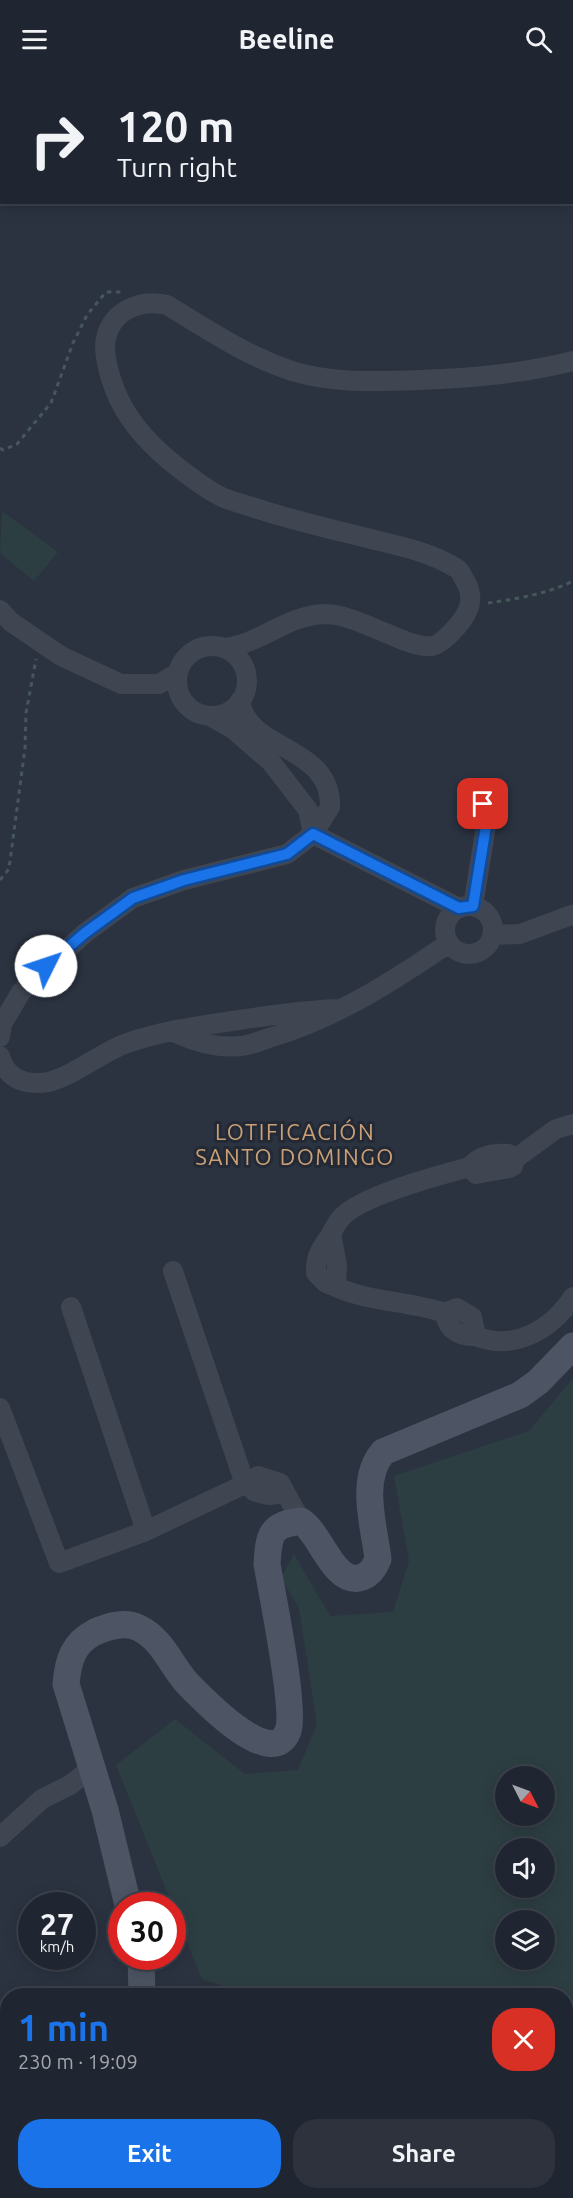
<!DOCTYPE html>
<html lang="en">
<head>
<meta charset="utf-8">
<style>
  :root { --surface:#202631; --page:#2d323d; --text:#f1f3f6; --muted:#a2a5ab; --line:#3d434d; --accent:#1a73e8 }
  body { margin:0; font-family:Ubuntu,sans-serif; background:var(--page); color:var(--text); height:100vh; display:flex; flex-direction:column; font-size:22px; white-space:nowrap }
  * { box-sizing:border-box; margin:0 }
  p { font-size:20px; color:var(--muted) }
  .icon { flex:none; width:33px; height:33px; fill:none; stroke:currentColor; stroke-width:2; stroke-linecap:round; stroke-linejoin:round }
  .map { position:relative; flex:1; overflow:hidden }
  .panel { position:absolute; left:0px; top:1910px; width:573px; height:212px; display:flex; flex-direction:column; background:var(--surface); border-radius:24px 24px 0 0; box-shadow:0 3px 15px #0003,0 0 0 2px var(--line) }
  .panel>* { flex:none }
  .hud { position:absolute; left:0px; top:0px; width:573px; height:126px; box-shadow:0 3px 15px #0003,0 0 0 2px var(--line); background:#202631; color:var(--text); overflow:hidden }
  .needle { width:39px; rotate:132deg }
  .buttons { position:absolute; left:495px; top:1688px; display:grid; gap:12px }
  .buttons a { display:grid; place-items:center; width:60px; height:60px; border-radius:50%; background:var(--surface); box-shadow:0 3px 15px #0003,0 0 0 2px var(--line); font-size:30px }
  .speed { position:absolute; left:18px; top:1814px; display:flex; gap:12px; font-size:30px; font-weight:700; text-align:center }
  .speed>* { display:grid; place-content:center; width:78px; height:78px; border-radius:50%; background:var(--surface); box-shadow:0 3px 15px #0003,0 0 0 2px var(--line); line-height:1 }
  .speed small { font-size:15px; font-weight:400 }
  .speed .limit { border:9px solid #d22; background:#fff; color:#111 }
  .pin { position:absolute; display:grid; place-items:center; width:51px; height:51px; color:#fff; margin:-26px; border-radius:12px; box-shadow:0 3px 9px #0006 }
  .me { position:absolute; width:66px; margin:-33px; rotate:49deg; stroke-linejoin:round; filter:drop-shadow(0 0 4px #0008) }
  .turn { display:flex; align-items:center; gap:21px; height:126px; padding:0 18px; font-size:27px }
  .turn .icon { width:78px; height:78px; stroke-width:2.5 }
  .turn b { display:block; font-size:42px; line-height:51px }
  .round { display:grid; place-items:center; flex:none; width:63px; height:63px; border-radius:24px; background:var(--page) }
  .head { display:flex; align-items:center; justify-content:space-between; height:102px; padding:0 18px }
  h1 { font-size:36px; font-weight:700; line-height:45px; color:var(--accent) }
  .button { display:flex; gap:12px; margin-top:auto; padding:12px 18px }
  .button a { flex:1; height:69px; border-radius:24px; background:var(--accent); color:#fff; font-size:24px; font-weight:700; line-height:69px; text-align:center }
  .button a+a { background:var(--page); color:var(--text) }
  header { display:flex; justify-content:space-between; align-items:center; height:78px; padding:0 18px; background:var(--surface); font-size:27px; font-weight:700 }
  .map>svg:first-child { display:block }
</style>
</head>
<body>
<header><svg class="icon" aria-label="menu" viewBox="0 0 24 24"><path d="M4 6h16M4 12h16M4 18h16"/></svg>Beeline<svg class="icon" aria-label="search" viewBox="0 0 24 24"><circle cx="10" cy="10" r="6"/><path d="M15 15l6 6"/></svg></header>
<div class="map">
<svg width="573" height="2120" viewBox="0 0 573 2120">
  <rect width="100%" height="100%" fill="#2b3341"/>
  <path fill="#2d3e42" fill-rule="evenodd" d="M2,433L58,474L34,503L0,475Z
    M573,1300V2120H84L88,2114H566V1917H248L202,1901L116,1687L175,1641L245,1696L298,1692L317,1646L299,1530L281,1500L294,1476L330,1538L393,1534L409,1483L394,1398L529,1353ZM506,1698H544V1737H506ZM506,1770H544V1809H506ZM506,1842H544V1881H506Z"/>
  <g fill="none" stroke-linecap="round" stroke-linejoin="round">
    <path stroke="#46575a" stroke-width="3" stroke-dasharray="4.5 4.5" stroke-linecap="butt" d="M0,370L3,372L17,366L51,325L73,265L87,237L106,214H121
      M488,525C516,521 547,516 573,503
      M0,802L9,791L25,670L26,635L36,581"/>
    <path stroke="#3f4551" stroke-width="20" d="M0,532L11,544L61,578L121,606H159L178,595
      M177 603a35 35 0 1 1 70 0a35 35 0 1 1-70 0Z
      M223,570C260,567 286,537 325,536C358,536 409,572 432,568C439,567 446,560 450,556C467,539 478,522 464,501C462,497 460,492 456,490C430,474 400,468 371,461C331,451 291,442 252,429C241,425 228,423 218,417C201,408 185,395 170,383C146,363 126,341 115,312C110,299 105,282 105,268C107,235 138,220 167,227C207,251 248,279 292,293C334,306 376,303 419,302C471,300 522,296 573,283
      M210,638L233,651L271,684L308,732L313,756
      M313,756L459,830
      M473,828L486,748L483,726L474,710
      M445 852a24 24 0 1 1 48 0a24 24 0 1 1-48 0Z
      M492,857L520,856L571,837
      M171,953C194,963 216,971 241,968C252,967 262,962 272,959C336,940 395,902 449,865
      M0,959L2,946L21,914L85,855L133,820L184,802L287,776L313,756L330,729C332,667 248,674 240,623
      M0,978C6,998 20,1006 41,1005C66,1004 101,974 127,965C165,952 200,948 239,942C272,937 305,932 339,931
      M515,1081L509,1076C495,1075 479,1077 470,1089L476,1096L509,1090L513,1088L515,1081L556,1051L573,1046
      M331,1156C334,1151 337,1144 341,1140C360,1118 440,1097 470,1089
      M331,1156L337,1187L336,1209L326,1205L316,1195C315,1178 322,1169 331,1156Z
      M173,1193L245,1406
      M336,1209C370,1224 409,1223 445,1235
      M71,1229L146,1453
      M457,1230L472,1239L476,1258C460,1259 447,1252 445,1235Z
      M476,1258C514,1274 552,1251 573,1219
      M0,1330L59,1485L146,1453L245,1406L252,1407
      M252,1407L258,1398L280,1405L301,1443
      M252,1407L254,1413C265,1417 272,1419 283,1414
      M0,1759L42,1721L70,1707L92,1690"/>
    <path stroke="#4d5463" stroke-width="27" d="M128,1827L105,1732L66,1606C68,1583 73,1565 95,1554C109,1548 125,1543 139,1550C162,1561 171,1587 187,1605C201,1619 272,1695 288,1653C296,1632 272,1515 267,1486C269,1456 270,1447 301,1443C321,1456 333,1505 359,1500C369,1498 374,1491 378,1481C374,1447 359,1402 383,1374L520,1317L538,1304L573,1268
      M141,1878L142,1917
      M0,2087L8,2072"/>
  </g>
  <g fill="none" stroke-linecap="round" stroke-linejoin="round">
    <g stroke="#114b97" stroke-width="15">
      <path id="route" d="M46,888L85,855L133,820L184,802L287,776L313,756L459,830L473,828L486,748L483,726"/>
    </g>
    <use href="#route" stroke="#1a73e8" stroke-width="10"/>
  </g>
  <g text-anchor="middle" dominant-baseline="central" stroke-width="6" stroke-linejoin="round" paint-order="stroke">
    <g font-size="22" letter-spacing="1.5" fill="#cba076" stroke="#232a36">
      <text x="295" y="1053">LOTIFICACIÓN<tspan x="295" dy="25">SANTO DOMINGO</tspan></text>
    </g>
  </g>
</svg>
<div class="buttons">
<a><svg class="needle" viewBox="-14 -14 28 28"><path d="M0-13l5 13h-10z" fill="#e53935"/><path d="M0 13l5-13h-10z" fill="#a2a5ab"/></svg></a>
<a><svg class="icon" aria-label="sound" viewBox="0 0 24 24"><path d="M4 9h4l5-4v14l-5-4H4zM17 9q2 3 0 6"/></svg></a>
<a><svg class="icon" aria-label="layers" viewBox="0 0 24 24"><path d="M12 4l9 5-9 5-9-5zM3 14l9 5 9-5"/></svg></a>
</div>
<div class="speed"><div>27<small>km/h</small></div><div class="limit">30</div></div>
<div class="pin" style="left:483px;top:726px;background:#d93025"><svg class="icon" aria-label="arrive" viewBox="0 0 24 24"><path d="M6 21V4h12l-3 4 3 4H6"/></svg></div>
<svg class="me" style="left:46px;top:888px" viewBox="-20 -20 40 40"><circle r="19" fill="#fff"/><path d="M0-13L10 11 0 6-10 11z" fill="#1a73e8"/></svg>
<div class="hud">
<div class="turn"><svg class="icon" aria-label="right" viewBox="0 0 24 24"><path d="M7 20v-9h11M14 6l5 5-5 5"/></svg><div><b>120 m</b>Turn right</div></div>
</div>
<section class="panel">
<div class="head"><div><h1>1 min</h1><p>230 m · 19:09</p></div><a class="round" style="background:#d93025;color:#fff"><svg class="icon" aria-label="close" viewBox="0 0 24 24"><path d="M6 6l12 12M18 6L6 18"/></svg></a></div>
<div class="button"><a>Exit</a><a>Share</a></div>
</section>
</div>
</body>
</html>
